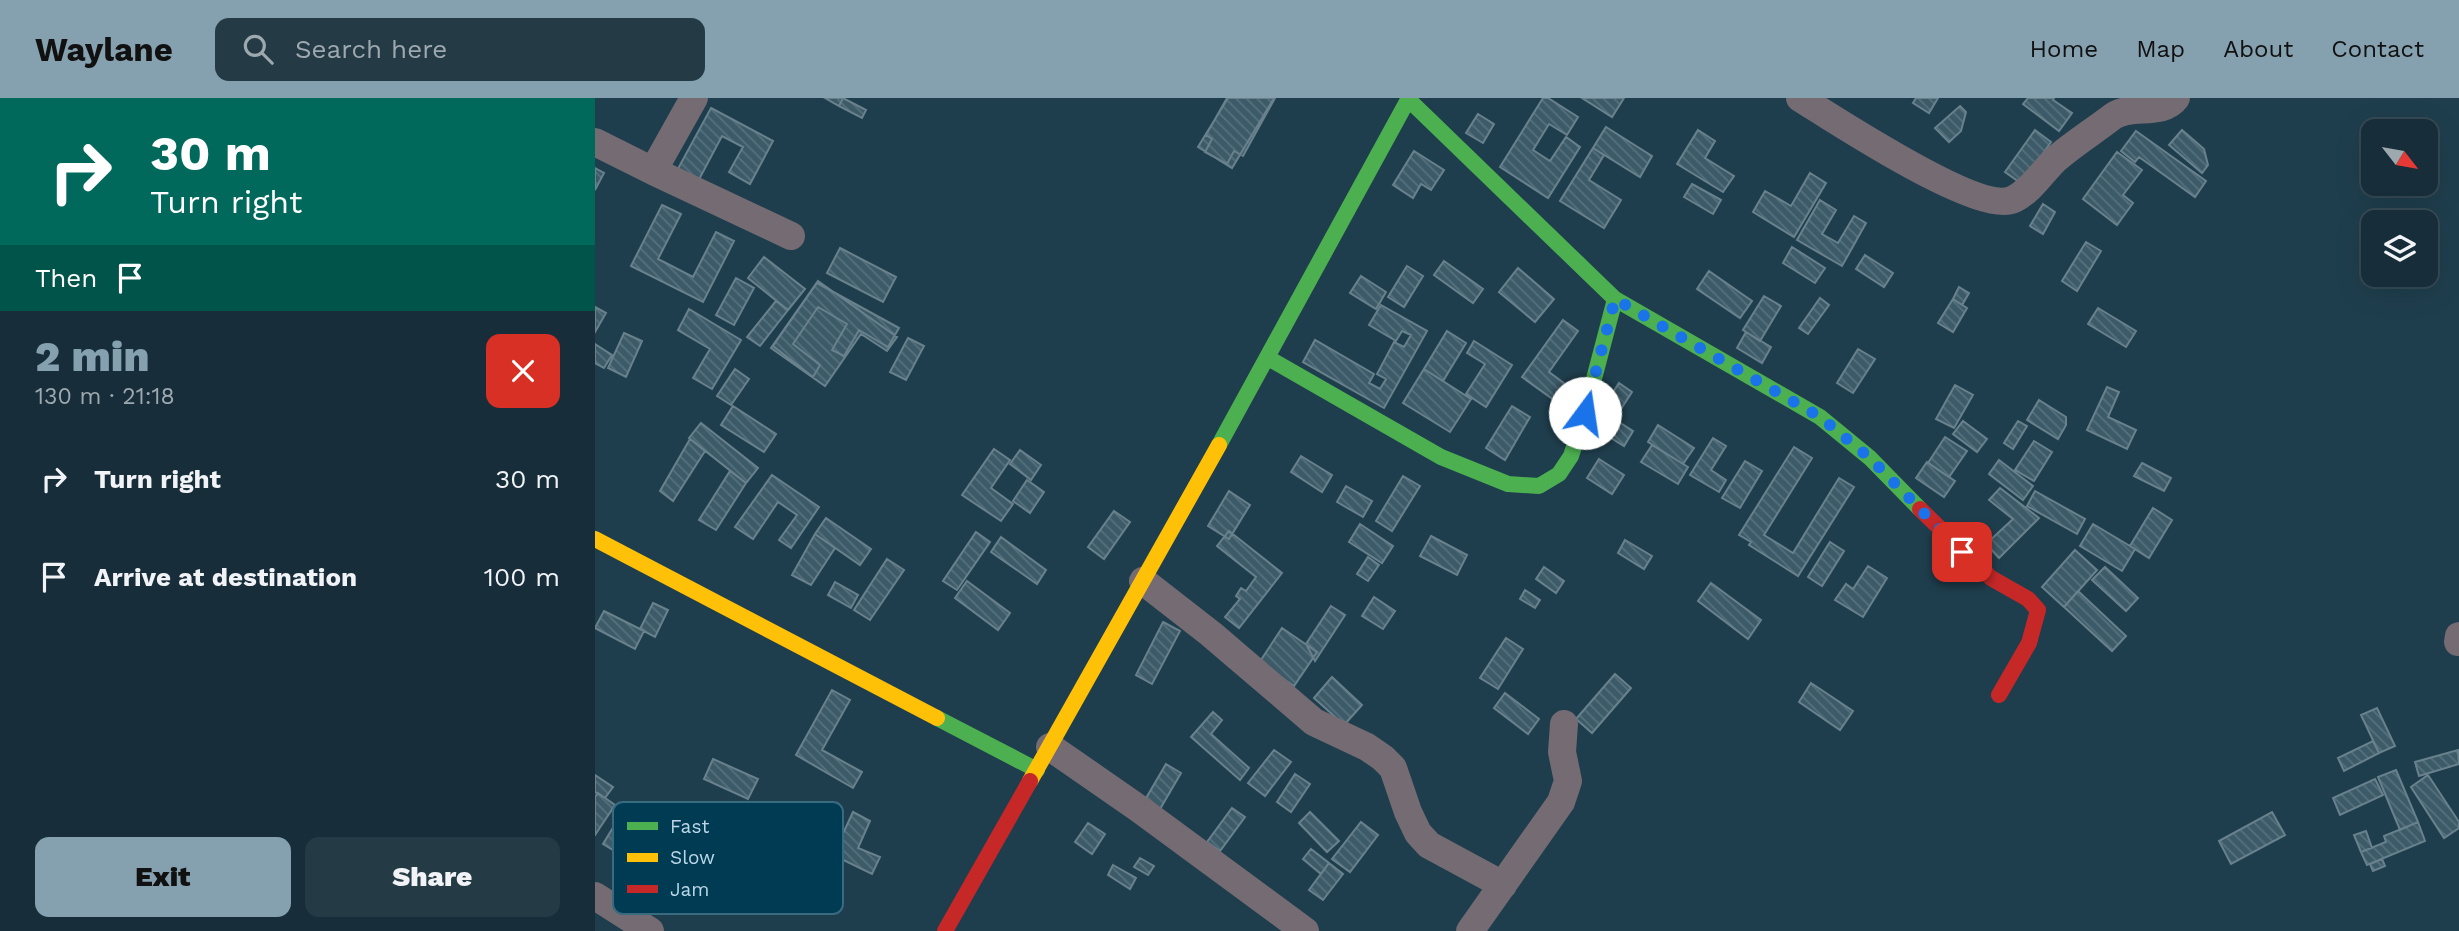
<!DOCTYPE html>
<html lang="en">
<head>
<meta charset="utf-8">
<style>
  :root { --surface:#172e3a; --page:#243a45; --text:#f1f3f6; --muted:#9ea8af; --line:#364a54; --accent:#85a1b0 }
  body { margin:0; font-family:"Work Sans",sans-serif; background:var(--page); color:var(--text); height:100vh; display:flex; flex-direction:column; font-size:26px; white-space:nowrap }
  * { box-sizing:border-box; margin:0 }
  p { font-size:23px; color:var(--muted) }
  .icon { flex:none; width:38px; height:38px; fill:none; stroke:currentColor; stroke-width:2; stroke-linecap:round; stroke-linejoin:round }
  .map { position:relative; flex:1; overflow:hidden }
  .drawer { display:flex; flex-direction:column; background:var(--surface); width:595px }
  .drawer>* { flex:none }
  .hud { background:#00695c; color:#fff; overflow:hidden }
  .needle { width:46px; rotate:121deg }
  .controls { position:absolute; left:1766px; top:21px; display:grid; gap:14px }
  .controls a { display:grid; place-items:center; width:77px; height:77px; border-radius:14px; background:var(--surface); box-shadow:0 7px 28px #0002,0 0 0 2px var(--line); font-size:35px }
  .pin { position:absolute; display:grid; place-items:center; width:60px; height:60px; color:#fff; margin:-30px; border-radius:14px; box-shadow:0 4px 10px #0006 }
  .me { position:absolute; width:77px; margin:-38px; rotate:14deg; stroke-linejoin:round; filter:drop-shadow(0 0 5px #0008) }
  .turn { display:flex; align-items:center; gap:24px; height:147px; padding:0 35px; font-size:32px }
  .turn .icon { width:91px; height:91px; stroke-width:2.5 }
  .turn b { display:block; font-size:49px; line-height:60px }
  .then { display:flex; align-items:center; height:66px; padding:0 35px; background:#0003; gap:14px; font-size:26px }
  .round { display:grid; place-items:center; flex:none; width:74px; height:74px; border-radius:14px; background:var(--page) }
  .head { display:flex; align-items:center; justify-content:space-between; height:119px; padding:0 35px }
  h1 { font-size:42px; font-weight:800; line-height:52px; color:var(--accent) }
  .cta { display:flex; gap:14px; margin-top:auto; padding:14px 35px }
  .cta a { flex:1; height:80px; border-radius:14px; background:var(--accent); color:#111; font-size:28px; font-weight:800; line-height:80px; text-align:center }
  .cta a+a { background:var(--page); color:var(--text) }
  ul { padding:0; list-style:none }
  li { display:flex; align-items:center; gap:21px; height:98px; padding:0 35px }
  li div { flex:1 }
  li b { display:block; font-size:26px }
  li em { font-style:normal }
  header { display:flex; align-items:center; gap:42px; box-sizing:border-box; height:98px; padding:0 35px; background:var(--accent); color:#111 }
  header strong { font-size:33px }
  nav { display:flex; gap:38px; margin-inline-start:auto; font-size:24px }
  .search { width:490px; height:63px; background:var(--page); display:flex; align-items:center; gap:18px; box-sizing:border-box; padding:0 24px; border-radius:14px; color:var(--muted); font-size:26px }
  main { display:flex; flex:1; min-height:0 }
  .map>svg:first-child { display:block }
</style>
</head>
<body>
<header>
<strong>Waylane</strong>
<div class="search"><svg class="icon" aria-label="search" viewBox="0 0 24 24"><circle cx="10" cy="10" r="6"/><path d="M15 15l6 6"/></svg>Search here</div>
<nav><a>Home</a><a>Map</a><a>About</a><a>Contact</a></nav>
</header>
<main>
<section class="drawer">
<div class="hud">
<div class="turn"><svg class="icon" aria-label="right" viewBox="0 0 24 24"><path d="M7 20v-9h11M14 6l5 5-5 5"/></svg><div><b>30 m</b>Turn right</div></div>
<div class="then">Then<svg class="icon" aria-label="arrive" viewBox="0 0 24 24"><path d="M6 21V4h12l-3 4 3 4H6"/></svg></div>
</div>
<div class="head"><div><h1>2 min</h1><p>130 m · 21:18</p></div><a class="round" style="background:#d93025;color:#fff"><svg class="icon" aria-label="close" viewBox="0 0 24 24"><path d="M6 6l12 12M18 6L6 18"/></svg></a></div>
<ul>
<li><svg class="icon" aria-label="right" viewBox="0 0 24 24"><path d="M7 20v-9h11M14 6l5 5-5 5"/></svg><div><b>Turn right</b></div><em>30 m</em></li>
<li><svg class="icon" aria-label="arrive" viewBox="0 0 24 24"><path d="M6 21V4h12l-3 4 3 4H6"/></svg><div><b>Arrive at destination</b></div><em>100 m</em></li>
</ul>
<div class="cta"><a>Exit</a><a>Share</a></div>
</section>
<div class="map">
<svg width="1864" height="833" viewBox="0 0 1864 833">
  <defs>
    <pattern id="building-back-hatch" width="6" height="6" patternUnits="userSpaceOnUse" patternTransform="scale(1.75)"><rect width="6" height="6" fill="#3c5a68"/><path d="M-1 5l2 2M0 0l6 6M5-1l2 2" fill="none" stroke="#56717e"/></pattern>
  </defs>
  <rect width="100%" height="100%" fill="#1f3e4d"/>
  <path fill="url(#building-back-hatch)" stroke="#69818d" stroke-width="2" d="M230,0H248L244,8Z
    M248,0L271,12L267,20L244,8Z
    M632,0H680L648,58L639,53L632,66L610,54L617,41L611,37Z
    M633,0H679L637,70L603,49Z
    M948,0H953L983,19L972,37L954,26L938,52L955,63L971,39L985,49L953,100L905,69Z
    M987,0H1029L1017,19Z
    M1321,0H1343L1334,15L1318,5Z
    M1433,0H1459L1458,2L1477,15L1464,33L1428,6Z
    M1365,8L1371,14L1366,33L1354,44L1340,30Z
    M116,10L178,43L155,86L134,74L148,49L127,38L100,89L79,78Z
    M883,16L899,26L888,45L871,35Z
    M1011,29L1057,58L1045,79L998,50Z
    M1103,32L1120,43L1110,60L1139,78L1128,94L1082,66Z
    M1440,32L1456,44L1427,86L1410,74Z
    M1587,32L1609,51L1613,67L1607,75L1574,47Z
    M1541,33L1611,83L1600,99L1544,59L1540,64L1526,53Z
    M998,50L1009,57L994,82L1026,102L1009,130L965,103Z
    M819,53L849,72L836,92L826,86L818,100L798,87Z
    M1522,54L1547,72L1528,97L1538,105L1522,127L1488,101Z
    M0,70L9,75L0,92Z
    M1215,75L1231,85L1199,139L1158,114L1170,93L1196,108Z
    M1097,86L1126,102L1118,116L1089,99Z
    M1225,102L1241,112L1227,136L1243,145L1259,118L1271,125L1247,168L1202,142Z
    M1448,106L1460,114L1448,136L1435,128Z
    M67,107L86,116L63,161L98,179L121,134L139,143L108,204L36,168Z
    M1491,144L1506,153L1482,193L1467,183Z
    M1197,149L1230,170L1220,185L1188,165Z
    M245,150L301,179L288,204L232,175Z
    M1270,157L1298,175L1289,189L1261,171Z
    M169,159L210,191L193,212L153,180Z
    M849,163L888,191L878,205L839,177Z
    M812,168L828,178L809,209L793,199Z
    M923,170L959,201L940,224L904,194Z
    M1114,173L1157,203L1145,220L1102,191Z
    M766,178L791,194L781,211L755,195Z
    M141,180L159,190L139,227L121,217Z
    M223,183L302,239L292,253L266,236L230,288L176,250Z
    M222,185L304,230L293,249L264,232L249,258L237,252L252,226L223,209L198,246L225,267L218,279L178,248Z
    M1364,189L1374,195L1367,207L1358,201Z
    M1169,198L1186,208L1165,243L1148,232Z
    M1225,200L1234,207L1213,236L1204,230Z
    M1358,201L1372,210L1358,234L1343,225Z
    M181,203L193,212L165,248L152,239Z
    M786,207L832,233L789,310L708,264L720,242L779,276L774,285L785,291L791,281L782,276L799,244L809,249L816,237L807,233L801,243L774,227Z
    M0,209L11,215L0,234Z
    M1503,210L1541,233L1531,249L1493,226Z
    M94,211L146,242L117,291L98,280L115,251L83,232Z
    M968,222L983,233L954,274L988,299L977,315L927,279Z
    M852,233L871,245L848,283L829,271Z
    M1151,234L1176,249L1167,265L1142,250Z
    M29,235L47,243L31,279L13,270Z
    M313,240L329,248L311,282L295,274Z
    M879,243L917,267L891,309L871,296L890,266L872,255Z
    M0,246L17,257L9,270L0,265Z
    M1263,251L1280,261L1258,295L1242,285Z
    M140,271L154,281L136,307L122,298Z
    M829,271L876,301L855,334L808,305Z
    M1024,285L1037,294L1022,317L1009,308Z
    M1360,287L1378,297L1359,330L1341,321Z
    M1512,289L1524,294L1513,319L1541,332L1532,351L1492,332Z
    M1444,302L1471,319V327L1463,341L1432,322Z
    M138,308L181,336L169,354L126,327Z
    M917,308L935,319L910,362L891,350Z
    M1010,315L1038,333L1029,348L1000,330Z
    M1368,323L1392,341L1382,354L1358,336Z
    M1423,323L1432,328L1418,351L1409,345Z
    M106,325L163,370L151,385L94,340Z
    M1063,327L1099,350L1088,366L1053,344Z
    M1350,339L1372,353L1354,379L1333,365Z
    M1118,340L1131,348L1116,372L1131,382L1124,394L1095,377Z
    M95,341L110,353L78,403L65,393Z
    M1439,343L1457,354L1439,383L1420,372Z
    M1057,347L1093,369L1083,386L1046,364Z
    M1199,349L1217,360L1169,437L1198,455L1244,380L1259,389L1203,478L1154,447L1156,444L1144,437Z
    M399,351L415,362L396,390L418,406L406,423L367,397Z
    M425,352L446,367L436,382L415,366Z
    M706,358L737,377L727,394L696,374Z
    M1004,361L1029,377L1017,396L992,380Z
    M1404,362L1438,388L1428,402L1394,376Z
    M1150,363L1167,373L1145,410L1127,400Z
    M1332,364L1360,383L1349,399L1321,380Z
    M1547,365L1576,380L1569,393L1539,378Z
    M135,373L151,385L121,432L104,422Z
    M177,377L224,409L196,450L184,442L202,417L183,404L158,441L140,429Z
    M808,378L825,388L797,433L781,423Z
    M432,382L449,394L435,415L418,403Z
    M751,388L777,403L768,419L742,404Z
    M1405,390L1444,420L1404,460L1391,446L1418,421L1394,402Z
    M634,393L655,407L634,441L613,428Z
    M1440,393L1490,421L1482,436L1432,408Z
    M1558,410L1577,422L1554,460L1535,448Z
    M519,413L535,424L509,461L493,449Z
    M231,420L276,451L265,467L220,436Z
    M765,426L798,448L787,465L754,444Z
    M1498,426L1540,451L1527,473L1485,448Z
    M634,433L687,475L644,530L630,519L645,501L641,498L646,490L651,493L661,479L622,448Z
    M381,434L395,444L362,492L348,483Z
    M220,436L240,450L216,487L197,477Z
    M836,438L872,457L862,477L825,458Z
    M406,439L451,472L442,486L396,454Z
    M1030,442L1057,458L1049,471L1023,455Z
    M1235,444L1249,453L1227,488L1213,479Z
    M1480,452L1502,472L1469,509L1447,489Z
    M773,459L784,467L773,483L762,476Z
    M292,461L309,472L275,522L259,512Z
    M1273,468L1292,480L1268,519L1240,502L1251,486L1258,491Z
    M949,469L969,483L961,495L941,481Z
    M1510,469L1543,500L1531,513L1497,482Z
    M372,483L415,515L403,532L360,500Z
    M240,484L263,497L256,510L233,497Z
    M1116,485L1166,522L1153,541L1103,503Z
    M930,492L945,502L940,510L925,501Z
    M1483,493L1531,538L1517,553L1469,509Z
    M779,499L800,513L788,531L767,518Z
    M58,505L73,512L60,539L45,531Z
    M736,508L750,517L720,563L711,546Z
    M9,513L49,533L40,551L0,530Z
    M568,524L585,533L557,586L541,577Z
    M687,530L722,554L699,588L664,565Z
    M911,540L928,551L903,591L885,580Z
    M1020,576L1036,590L997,635L981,621Z
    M737,579L767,607L749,627L719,600Z
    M1216,585L1258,613L1245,632L1204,604Z
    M237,592L255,602L227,652L267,674L258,690L201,657Z
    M910,595L944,621L933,636L899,610Z
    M1782,610L1800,648L1784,655L1766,617Z
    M618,614L627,622L616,636L654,670L645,682L596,639Z
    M1778,643L1784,655L1749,673L1743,660Z
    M679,652L696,664L670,698L653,685Z
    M1863,652L1864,666L1824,678L1820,664Z
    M118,661L163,681L153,701L109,681Z
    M571,666L586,675L565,711L550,702Z
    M1801,672L1823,724L1805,732L1783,679Z
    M700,676L715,686L696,714L682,704Z
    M0,677L18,689L10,700L0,694Z
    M1833,677L1864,724V730L1849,740L1816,689Z
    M1780,681L1788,697L1745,717L1738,700Z
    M3,695L20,707L0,737V699Z
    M30,710L44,718L23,755L8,746Z
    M637,710L650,719L625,753L612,744Z
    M258,714L275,723L263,750L285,759L277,776L238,757Z
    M715,714L744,743L732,754L704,725Z
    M1677,714L1690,737L1636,766L1624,743Z
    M766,724L783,737L755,774L737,761Z
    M1823,724L1830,743L1772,767L1766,754L1791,744L1789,738Z
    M493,725L510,736L497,756L480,744Z
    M1771,733L1777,750L1766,754L1759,737Z
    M716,751L734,765L726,776L708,761Z
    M545,760L559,768L553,777L539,769Z
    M1787,761L1790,768L1778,773L1775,766Z
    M734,765L748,776L728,802L714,792Z
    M518,767L541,780L535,791L513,777Z"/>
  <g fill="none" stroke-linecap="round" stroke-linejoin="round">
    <path stroke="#756b73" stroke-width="28" d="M1205,0C1239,21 1385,118 1419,101C1436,93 1448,73 1461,61C1478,46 1499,33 1517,19C1535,5 1567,19 1581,0
      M0,44L58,73L196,138
      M58,73L99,0
      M548,483L616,536L719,624L772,649L788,660L798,670L813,714L823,735L834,747L908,787
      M1863,544L1864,538
      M455,649L543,710L710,833
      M0,798L55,833
      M875,833L966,704L973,683L967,654L969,626"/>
    <path stroke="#4caf50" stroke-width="16" d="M813,1L1020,201L1225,319L1275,360L1325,411
      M673,260L846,359L913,386L944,388L964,376L976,358L990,315L1020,201
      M624,347L814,0
      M342,620L442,672"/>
    <path stroke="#ffc107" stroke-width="16" d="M0,441L342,620
      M435,683L624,347"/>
    <path stroke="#c62828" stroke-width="16" d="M1325,411L1396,480L1433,501L1443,512L1434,545L1404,597
      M350,833L435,683"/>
  </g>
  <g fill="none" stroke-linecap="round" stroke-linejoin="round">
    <path stroke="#1a73e8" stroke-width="12" stroke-dasharray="0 21.6" d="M990,315L1020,201L1225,319L1275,360L1367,454"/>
  </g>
  <rect x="18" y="704" width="230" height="112" rx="10" fill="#003b54" stroke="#386a80" stroke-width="2"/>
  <rect x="32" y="724" width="31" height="8" fill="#4caf50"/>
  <rect x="32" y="755" width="31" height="9" fill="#ffc107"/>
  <rect x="32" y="787" width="31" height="8" fill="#c62828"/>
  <g font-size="19" fill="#bcd7e6">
    <text x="75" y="735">Fast</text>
    <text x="75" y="766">Slow</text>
    <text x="75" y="798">Jam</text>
  </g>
</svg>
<div class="controls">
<a><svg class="needle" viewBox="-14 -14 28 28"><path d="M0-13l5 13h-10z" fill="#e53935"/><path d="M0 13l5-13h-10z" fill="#9ea8af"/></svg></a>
<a><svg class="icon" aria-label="layers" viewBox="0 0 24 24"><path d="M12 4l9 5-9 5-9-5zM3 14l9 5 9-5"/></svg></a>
</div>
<div class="pin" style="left:1367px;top:454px;background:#d93025"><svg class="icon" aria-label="arrive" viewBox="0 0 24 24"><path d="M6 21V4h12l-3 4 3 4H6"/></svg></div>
<svg class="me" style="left:990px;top:315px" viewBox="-20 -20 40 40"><circle r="19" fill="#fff"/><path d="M0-13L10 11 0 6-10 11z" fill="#1a73e8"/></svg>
</div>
</main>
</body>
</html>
